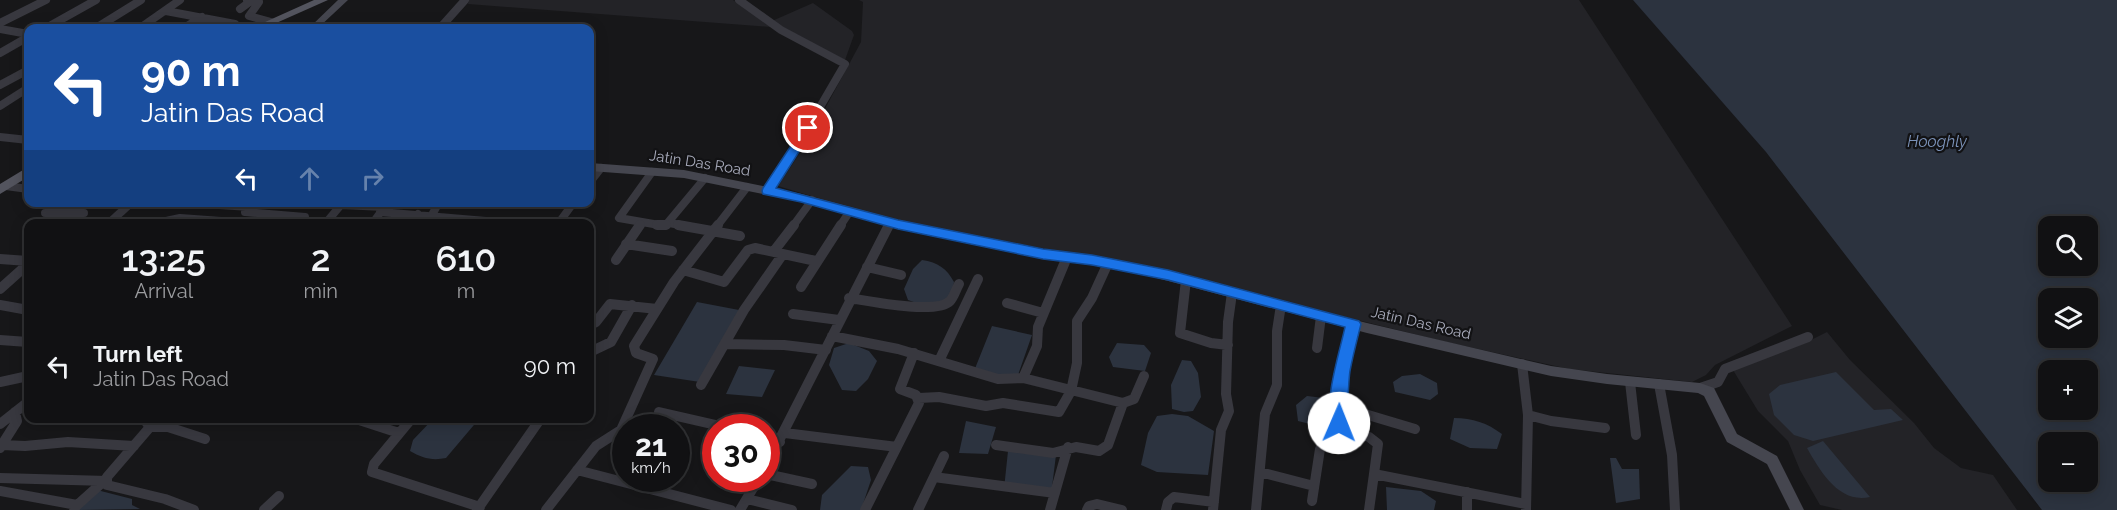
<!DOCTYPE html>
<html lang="en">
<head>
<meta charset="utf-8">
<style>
  :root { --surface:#111113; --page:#1e1f21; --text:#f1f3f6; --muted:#9c9da0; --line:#303133 }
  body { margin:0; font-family:Raleway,sans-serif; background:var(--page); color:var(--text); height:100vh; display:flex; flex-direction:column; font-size:22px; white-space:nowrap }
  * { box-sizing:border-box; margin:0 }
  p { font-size:20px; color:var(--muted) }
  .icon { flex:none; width:33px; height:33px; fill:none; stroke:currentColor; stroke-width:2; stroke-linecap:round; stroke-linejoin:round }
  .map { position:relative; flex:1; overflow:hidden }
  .sheet { position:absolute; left:24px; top:219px; width:570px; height:204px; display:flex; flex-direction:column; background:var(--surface); border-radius:12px; box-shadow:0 3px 15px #0003,0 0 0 2px var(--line) }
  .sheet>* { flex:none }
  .hud { position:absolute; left:24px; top:24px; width:570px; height:183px; border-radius:12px; box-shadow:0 3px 15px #0003,0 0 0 2px var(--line); background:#1a4fa0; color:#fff; overflow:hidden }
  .tools { position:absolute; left:2038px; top:216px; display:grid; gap:12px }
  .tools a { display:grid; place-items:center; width:60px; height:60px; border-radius:12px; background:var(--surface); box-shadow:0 3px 15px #0003,0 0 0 2px var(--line); font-size:30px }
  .speed { position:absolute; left:612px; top:414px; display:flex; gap:12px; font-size:30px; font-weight:700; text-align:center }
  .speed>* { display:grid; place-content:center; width:78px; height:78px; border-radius:50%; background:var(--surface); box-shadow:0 3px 15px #0003,0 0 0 2px var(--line); line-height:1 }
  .speed small { font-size:15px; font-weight:400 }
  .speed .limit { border:9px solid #d22; background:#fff; color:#111 }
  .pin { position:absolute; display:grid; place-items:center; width:51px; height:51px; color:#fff; margin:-26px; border:3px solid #fff; border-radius:50%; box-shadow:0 2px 6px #0007 }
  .me { position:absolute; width:66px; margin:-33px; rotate:1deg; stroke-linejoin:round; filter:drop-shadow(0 0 4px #0008) }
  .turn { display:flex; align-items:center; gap:21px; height:126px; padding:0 18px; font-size:27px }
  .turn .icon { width:78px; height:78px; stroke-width:2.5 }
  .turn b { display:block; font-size:42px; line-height:51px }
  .lanes { display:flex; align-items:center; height:57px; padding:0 18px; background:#0003; justify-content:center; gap:30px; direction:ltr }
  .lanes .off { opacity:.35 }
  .eta { display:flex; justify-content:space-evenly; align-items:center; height:102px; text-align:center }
  .eta b { font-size:36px; font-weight:600; line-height:42px }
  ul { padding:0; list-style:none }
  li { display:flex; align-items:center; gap:18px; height:90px; padding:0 18px }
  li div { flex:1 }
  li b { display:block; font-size:22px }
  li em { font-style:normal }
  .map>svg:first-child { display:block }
</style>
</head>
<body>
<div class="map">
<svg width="2117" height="510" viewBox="0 0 2117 510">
  <rect width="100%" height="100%" fill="#171719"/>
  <path fill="#232327" d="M469,0H733L771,27L468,4Z
    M859,0H1579L1792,326L1715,365L1706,375L1692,382L1569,369L1446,342L1116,260L1047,249L890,220L778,186L807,142L861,42L863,2Z
    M813,3L852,31L854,35L845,60L772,21Z
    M1827,332L1850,360L1914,423L1934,448L1961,468L1993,475L2017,510H1842L1820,505L1800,470L1788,441L1758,411L1733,370L1805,343Z"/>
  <path fill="#2c333f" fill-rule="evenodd" d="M1633,0H2117V510H2042L1766,152ZM2049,226H2088V266H2049ZM2049,298H2088V338H2049ZM2049,370H2088V410H2049ZM2049,442H2088V482H2049Z
    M922,260C938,262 947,269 954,282L952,293L940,306H925L908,300L904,289L913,269Z
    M697,302L739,310L700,382L654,375Z
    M992,326L1032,335L1018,375L1004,379L974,371Z
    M849,343L869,351L877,361L868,379L856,391L842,390L829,365L834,348Z
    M1117,343L1144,345L1151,353L1145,371L1113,367L1109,357Z
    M1182,360L1191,361L1198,373L1201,397L1193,411L1184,412L1172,409L1171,385Z
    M739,366L775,370L762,397L726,394Z
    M1836,372L1874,410L1891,409L1903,420L1813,441L1794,435L1774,415L1769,394L1780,385Z
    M1420,374L1437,383L1438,394L1430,400L1395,392L1393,382L1402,376Z
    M1307,396L1333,399L1336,422L1330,429L1298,421L1296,405Z
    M1172,414L1188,416L1214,431L1208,475L1157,472L1141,465L1148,433L1157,416Z
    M1454,418C1473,418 1487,423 1502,434L1497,449L1470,448L1450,439Z
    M433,419V418L479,419L446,458C432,461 422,458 410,451L413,440Z
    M966,421L996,427L988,454L959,453Z
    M1823,441L1870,497C1839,504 1820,471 1807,448Z
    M1008,451L1056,455L1051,495L1004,489Z
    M1610,458H1616L1622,469H1639L1640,499L1616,503Z
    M851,466L868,467L871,480L861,510H820L822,495Z
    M1386,487L1421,491L1436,501L1434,510H1387Z
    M97,490L132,499V505L140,509L78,510Z"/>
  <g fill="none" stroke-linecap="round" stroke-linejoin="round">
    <path stroke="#38383f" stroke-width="8" d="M739,0L781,30L845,64L795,150L768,191
      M251,1L259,2L249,16L271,22
      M240,9L251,1L247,0
      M166,11L235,24
      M0,23L46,0
      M46,28L96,0
      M96,28L141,0
      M140,28L180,0
      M184,28L202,17
      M440,28L465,0
      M0,29L28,34
      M0,53L28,37
      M0,85L28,70
      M0,106L28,88
      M0,137L28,140
      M652,172L619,218L665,226L705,178
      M590,182L601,168
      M6,186L28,189
      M173,202L250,207
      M320,204L384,207
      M245,212L305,217
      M380,212L486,221
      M45,213H84
      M432,215L439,202
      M669,223L686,226
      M108,224L132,202
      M152,224L180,218L235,222
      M325,224L340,206
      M372,224L383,209
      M411,224L418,214
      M532,224H544
      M558,224L574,202
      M639,226L641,223
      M717,226L747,187
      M793,226L812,200
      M840,226L850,211
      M888,226L890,222"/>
    <path stroke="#38383f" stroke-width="10" d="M657,225H666
      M678,225L740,236
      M626,244L672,251
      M774,251L794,225
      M0,259L28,261
      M616,260L640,225
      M867,267L901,275
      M683,270L724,282L748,250L755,248L816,261
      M1186,280L1180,333L1211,343L1228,345
      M801,287L841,225
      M0,289L28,264
      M849,298C868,301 937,315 950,301C954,297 956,289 959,284
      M1007,303L1043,313
      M0,305L28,310
      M793,314L839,320
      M1353,324C1345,358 1332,394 1342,429L1369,437L1378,444L1374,474
      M590,325L596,322L610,304L657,309
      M832,336L898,349L998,379L1023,378L1123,403
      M0,340L28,342
      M725,344L784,345L826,350
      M1317,348L1321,316
      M590,352L611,342L632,305
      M939,361L978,279
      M1522,364L1528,415L1526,510
      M1023,378L1037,346L1038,327L1067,257
      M0,382L28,376
      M1630,382L1636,435
      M1659,384L1672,455L1675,510
      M701,385L744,310L783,254
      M1700,388L1718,382L1725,369L1808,337
      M919,398L939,397L986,406L1003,403L1059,412L1071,391L1077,363V321L1092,298L1108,263
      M1338,406L1415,429
      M659,412L729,428
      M1528,415L1551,421L1605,428
      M143,418L150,427L107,477V485L165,499L194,510
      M353,418L399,433
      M412,418L374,464L372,472L480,507
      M0,424L28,402
      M150,427H168L205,439
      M785,433L897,447
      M766,438L780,442
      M2,445L25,446L68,442L134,446
      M996,445L1053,453L1076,447L1099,451L1108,445L1123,403L1134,399L1144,376
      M0,448L17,421L15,412
      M766,466L889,225
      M577,470L731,510
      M1260,472L1314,486
      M766,474L812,484
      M934,477L1055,493
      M0,478L107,481
      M0,491L77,505
      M1467,492V510
      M747,499L792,510
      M1312,501L1320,449
      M74,508L104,481
      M264,510L279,496
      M477,510L541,418
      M546,510L596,446L621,430L653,359L636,353L634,346L674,282L718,225
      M740,510L759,478
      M865,510L919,403L916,395L900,389L914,353
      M918,510L944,456
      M1050,510L1068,447
      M1087,510L1089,506L1097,504L1122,510
      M1166,510L1168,502L1174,497L1214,502
      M1213,510L1221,430L1229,411L1226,394L1228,322L1232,293
      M1256,510L1265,414L1277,385V331L1281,305
      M1369,510L1374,474L1526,504"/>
    <path fill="#45464f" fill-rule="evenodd" d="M338,0H348L318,28H309Z
      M590,163L684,170L802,194L898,220L1043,250L1130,263L1367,323L1551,366L1607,374L1700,383L1714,388L1737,434L1777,456L1804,510H1790L1767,464L1727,442L1704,396L1698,393L1607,384L1551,376L1367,333L1130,271L1043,258L898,228L802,202L684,178L590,171Z"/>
    <path fill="#53545e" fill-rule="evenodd" d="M314,0H328L265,28H252Z
      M28,167V177L0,194V184Z"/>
  </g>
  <path fill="#1a73e8" stroke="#114b97" stroke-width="1.5" d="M808,125L814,128L776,188L898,220L1043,249L1092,255L1168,270L1359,321L1361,324C1357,340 1353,355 1350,371C1348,382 1348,421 1345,427L1339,429L1333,427C1322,405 1340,351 1345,327L1168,280L1092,265L1043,259L898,229L801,202L763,194L762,191L763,188L804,126Z"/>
  <g text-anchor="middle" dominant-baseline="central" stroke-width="4.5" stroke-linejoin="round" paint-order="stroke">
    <g font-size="15" fill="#a8abbb" stroke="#121214">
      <text transform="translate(700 163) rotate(9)">Jatin Das Road</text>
      <text transform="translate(1421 323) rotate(13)">Jatin Das Road</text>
    </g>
    <g font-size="16" font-style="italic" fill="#7c93b9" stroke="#121214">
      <text x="1937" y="141">Hooghly</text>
    </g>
  </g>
</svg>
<div class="tools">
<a><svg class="icon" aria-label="search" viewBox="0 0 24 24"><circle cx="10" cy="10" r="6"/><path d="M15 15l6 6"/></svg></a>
<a><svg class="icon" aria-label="layers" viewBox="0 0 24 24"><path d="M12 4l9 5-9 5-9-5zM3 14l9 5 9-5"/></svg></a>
<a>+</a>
<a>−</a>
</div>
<div class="speed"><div>21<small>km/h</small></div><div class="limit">30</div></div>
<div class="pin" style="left:808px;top:128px;background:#d93025"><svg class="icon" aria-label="arrive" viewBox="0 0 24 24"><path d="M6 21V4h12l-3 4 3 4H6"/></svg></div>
<svg class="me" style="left:1339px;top:423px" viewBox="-20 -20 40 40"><circle r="19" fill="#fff"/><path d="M0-13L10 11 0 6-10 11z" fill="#1a73e8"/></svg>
<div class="hud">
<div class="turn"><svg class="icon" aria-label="left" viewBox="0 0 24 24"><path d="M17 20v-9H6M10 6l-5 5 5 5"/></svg><div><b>90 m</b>Jatin Das Road</div></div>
<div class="lanes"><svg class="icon" aria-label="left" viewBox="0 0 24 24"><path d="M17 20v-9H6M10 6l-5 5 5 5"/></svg><svg class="icon off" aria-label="ahead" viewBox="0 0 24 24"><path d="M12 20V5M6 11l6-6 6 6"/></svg><svg class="icon off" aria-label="right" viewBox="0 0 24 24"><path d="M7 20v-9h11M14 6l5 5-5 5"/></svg></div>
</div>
<section class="sheet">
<div class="eta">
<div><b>13:25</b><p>Arrival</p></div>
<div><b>2</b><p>min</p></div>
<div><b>610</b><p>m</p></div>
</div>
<ul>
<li><svg class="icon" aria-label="left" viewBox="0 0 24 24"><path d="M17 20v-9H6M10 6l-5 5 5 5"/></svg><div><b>Turn left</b><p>Jatin Das Road</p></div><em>90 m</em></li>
</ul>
</section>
</div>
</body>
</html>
